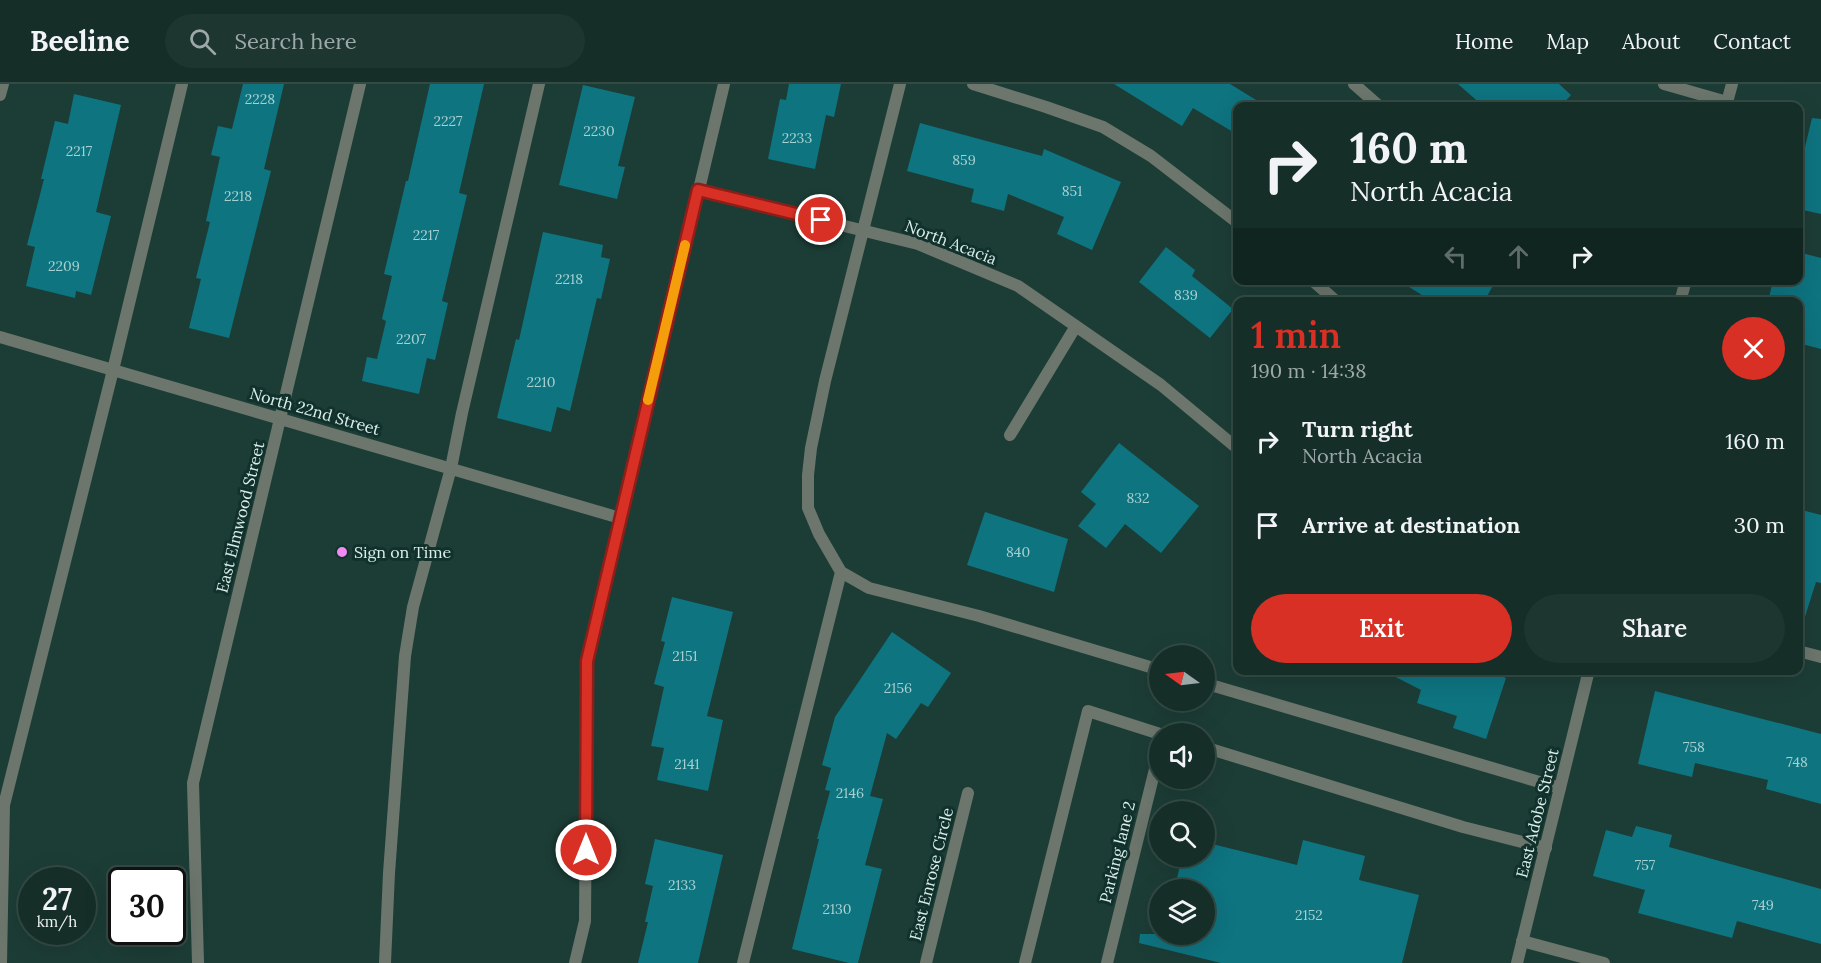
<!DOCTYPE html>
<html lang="en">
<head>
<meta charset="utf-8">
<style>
  :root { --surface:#152e28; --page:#1e3630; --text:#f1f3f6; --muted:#9da8a8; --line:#344a45; --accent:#d93025 }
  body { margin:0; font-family:Lora,serif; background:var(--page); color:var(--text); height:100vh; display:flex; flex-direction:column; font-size:22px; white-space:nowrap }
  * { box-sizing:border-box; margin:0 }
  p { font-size:20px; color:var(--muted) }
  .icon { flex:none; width:33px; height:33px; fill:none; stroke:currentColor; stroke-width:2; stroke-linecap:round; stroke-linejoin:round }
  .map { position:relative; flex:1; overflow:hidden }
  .panel { position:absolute; left:1233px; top:213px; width:570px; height:378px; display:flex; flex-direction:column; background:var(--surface); border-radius:12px; box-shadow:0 6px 24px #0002,0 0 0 2px var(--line) }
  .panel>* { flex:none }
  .hud { position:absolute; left:1233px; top:18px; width:570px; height:183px; border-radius:12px; box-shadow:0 6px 24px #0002,0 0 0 2px var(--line); background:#152e28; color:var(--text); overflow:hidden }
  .needle { width:39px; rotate:284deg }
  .fabs { position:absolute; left:1149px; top:561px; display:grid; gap:12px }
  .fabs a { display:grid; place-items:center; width:66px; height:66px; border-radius:50%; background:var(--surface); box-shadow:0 6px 24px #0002,0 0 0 2px var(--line); font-size:30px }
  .speed { position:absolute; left:18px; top:783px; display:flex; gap:12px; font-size:30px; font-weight:700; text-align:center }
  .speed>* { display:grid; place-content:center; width:78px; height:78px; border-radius:50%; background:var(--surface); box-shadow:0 6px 24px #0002,0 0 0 2px var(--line); line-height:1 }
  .speed small { font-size:15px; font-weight:400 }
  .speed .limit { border:3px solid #111; border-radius:9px; background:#fff; color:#111 }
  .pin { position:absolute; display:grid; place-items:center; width:51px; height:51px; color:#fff; margin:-26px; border:3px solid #fff; border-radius:50%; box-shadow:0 2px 6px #0007 }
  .me { position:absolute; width:66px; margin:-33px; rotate:0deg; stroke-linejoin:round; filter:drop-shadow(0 0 4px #0008) }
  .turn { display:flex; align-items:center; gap:21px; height:126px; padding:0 18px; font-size:27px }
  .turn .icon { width:78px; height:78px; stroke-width:2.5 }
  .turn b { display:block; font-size:42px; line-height:51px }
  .lanes { display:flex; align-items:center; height:57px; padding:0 18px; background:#0003; justify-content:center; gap:30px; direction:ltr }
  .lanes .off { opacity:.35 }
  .round { display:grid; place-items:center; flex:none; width:63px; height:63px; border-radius:32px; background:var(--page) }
  .summary { display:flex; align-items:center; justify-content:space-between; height:102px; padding:0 18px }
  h1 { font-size:36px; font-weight:600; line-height:45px; color:var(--accent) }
  .cta { display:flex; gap:12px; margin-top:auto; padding:12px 18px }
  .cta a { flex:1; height:69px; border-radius:36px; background:var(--accent); color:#fff; font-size:24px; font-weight:600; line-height:69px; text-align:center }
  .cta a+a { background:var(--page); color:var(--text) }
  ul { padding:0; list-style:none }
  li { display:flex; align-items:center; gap:18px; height:84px; padding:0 18px }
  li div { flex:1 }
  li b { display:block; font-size:22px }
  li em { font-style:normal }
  header { display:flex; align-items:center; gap:36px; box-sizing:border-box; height:84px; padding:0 30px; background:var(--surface); border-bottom:2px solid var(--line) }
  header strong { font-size:28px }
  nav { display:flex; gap:33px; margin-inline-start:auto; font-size:21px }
  .search { width:420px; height:54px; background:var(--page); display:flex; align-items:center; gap:15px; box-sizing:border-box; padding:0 21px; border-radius:33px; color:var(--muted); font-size:22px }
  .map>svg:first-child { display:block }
</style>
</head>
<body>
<header>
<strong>Beeline</strong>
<div class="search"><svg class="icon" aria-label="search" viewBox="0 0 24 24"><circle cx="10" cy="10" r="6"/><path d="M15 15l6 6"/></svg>Search here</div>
<nav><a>Home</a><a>Map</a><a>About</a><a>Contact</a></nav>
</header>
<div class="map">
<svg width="1821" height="879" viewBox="0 0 1821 879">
  <rect width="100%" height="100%" fill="#1c3d36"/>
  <path fill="#0e7480" d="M243,0H284L264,85L271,87L229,254L189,244L201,195L196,194L210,138L206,137L220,73L211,71L218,42L232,45Z
    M430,0H484L459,109L467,111L442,217L448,219L435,276L427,274L419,310L362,297L367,273L377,275L386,237L382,235L392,192L384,190L406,97H408Z
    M789,0H841L834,33L826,31L815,85L768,75L780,15L786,16Z
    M1114,0H1230L1266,22H1238V51L1193,24L1182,42Z
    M1458,0H1559L1571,11L1561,22H1483Z
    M583,1L635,13L618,82L625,83L617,115L559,101Z
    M74,10L121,21L96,128L111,132L91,211L76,207L75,214L26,202L35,163L27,161L44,95H41L55,37L68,40Z
    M1812,34L1821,35V130L1798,125V92Z
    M920,39L1042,72L1044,65L1121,98L1092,166L1057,150L1064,133L1008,110L1004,127L971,118L974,105L907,87Z
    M543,148L603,161L601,173L610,175L601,215L597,214L570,327L557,323L551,348L497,334L516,255L519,256Z
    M1166,163L1195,186L1192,192L1233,225L1210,254L1139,198Z
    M1798,168L1821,174V265L1798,259V218H1768L1773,196H1798Z
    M1398,196H1496L1484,218H1433Z
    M1119,359L1199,422L1161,469L1125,440L1106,464L1078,442L1096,420L1081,408Z
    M1798,425L1821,431V499L1816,498L1803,539H1798Z
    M985,428L1068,455L1054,508L967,481Z
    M672,513L733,528L707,632L723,636L708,707L657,696L664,664L651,662L664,603L654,600L665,558L661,557Z
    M892,548L951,589L928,623L921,619L896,655L887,649L870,712L883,715L865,781L882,785L858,879H849L792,865L819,755H817L830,707L825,706L831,684L822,681L835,633Z
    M1382,586H1485L1506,594L1486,655L1453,644L1457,632L1417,619L1421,606Z
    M1655,607L1821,650V720L1766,705L1768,696L1695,679L1692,693L1638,680Z
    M1636,742L1672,751L1669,763L1821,805V860L1737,837L1732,854L1638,829L1645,806L1593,792L1606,746L1632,753Z
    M655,755L723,771L698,879H638L648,838H645L653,802L645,800Z
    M1303,756L1365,772L1359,796L1419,811L1402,879H1221L1139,859L1140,850H1204V806L1176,799L1182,772H1204V758L1297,781Z"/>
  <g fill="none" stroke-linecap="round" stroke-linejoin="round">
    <path stroke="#6c766d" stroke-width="12" d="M900,0L825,297L811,364L808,391V424L819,450L841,488L869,504L979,532L1160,586
      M973,0L1046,23L1103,43L1151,72L1238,139
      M1664,0L1727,18
      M1312,196L1337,218
      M1204,599L1560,704
      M1204,663L1463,743L1546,764
      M1,879L4,721L113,286L182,0
      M385,879L389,789L405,572L413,523L451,384L462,329L539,0
      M743,879L841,488
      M1025,879L1088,627L1160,650
      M1107,879L1160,665"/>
    <path stroke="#6c766d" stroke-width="12" d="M1354,0L1379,22
      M0,11L3,0
      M698,106L918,160L1018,202L1161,301L1238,365
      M0,253L620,434
      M1010,351L1076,242
      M1798,567L1821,573
      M1522,857L1604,879
      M198,879L193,699L360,0
      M575,879L585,837L587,577L724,0
      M926,879L968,709"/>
    <path stroke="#6c766d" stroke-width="12" d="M1726,22L1732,0
      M1680,218L1686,196
      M1517,879L1589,586"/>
  </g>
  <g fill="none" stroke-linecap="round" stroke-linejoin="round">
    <g stroke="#8d1f18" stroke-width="15">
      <path id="route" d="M586,766L587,577L698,106L821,136"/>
    </g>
    <use href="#route" stroke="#d93025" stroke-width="10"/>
    <path stroke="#f59e0b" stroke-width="10" d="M648,316L685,161"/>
  </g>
  <circle fill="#f28af3" stroke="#11322c" stroke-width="2" cx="342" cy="468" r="6"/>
  <g text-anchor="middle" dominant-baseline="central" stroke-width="6" stroke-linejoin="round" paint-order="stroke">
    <g font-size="14" fill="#a8d0d0">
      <text x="260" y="15">2228</text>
      <text x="448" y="37">2227</text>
      <text x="599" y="47">2230</text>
      <text x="797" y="54">2233</text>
      <text x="79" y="67">2217</text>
      <text x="964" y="76">859</text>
      <text x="1072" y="107">851</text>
      <text x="238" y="112">2218</text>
      <text x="426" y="151">2217</text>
      <text x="64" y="182">2209</text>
      <text x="569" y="195">2218</text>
      <text x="1186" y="211">839</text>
      <text x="411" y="255">2207</text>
      <text x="541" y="298">2210</text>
      <text x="1138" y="414">832</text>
      <text x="1018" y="468">840</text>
      <text x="685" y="572">2151</text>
      <text x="898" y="604">2156</text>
      <text x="1694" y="663">758</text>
      <text x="1797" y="678">748</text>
      <text x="687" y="680">2141</text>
      <text x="850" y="709">2146</text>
      <text x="1645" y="781">757</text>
      <text x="682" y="801">2133</text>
      <text x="1763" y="821">749</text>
      <text x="837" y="825">2130</text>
      <text x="1309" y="831">2152</text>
    </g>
    <g font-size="16" fill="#dceeea" stroke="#11322c">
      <text transform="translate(951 158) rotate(21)">North Acacia</text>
      <text transform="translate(315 327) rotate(16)">North 22nd Street</text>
      <text transform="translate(240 433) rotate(-76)">East Elmwood Street</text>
      <text transform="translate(1537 729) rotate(-76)">East Adobe Street</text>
      <text transform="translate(1117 768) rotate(-76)">Parking lane 2</text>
      <text transform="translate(931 790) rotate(-76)">East Enrose Circle</text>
    </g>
    <g font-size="16" fill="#dceeea" stroke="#11322c" text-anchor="start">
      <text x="354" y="468">Sign on Time</text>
    </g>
  </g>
</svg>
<div class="fabs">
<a><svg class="needle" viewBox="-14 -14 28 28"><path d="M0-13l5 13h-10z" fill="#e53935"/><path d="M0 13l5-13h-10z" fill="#9da8a8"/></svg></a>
<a><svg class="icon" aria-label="sound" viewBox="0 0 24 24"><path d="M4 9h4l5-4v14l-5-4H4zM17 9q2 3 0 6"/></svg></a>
<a><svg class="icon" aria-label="search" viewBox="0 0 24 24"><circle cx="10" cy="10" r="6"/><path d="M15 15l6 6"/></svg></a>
<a><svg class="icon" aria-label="layers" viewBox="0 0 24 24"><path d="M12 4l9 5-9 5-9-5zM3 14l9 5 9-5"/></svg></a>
</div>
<div class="speed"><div>27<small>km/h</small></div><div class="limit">30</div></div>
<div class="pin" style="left:821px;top:136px;background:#d93025"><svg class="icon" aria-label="arrive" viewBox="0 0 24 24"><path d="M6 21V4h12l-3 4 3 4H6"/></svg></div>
<svg class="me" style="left:586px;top:766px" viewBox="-20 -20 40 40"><circle r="17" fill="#d93025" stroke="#fff" stroke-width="3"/><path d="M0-11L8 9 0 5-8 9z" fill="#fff"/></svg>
<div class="hud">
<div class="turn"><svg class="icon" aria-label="right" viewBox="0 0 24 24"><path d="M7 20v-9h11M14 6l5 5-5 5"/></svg><div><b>160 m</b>North Acacia</div></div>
<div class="lanes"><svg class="icon off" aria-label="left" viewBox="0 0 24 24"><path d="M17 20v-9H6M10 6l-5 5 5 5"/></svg><svg class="icon off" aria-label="ahead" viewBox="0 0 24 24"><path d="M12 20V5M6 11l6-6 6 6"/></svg><svg class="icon" aria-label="right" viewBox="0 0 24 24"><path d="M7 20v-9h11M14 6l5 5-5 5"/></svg></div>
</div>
<section class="panel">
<div class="summary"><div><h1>1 min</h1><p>190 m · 14:38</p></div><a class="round" style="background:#d93025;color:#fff"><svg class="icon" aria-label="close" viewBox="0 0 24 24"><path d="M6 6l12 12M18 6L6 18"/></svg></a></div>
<ul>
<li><svg class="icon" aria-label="right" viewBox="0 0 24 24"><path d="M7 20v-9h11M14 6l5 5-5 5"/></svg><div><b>Turn right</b><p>North Acacia</p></div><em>160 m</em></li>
<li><svg class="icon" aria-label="arrive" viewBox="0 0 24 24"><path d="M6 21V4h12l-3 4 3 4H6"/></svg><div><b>Arrive at destination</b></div><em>30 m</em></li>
</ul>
<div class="cta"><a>Exit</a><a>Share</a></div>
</section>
</div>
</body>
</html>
